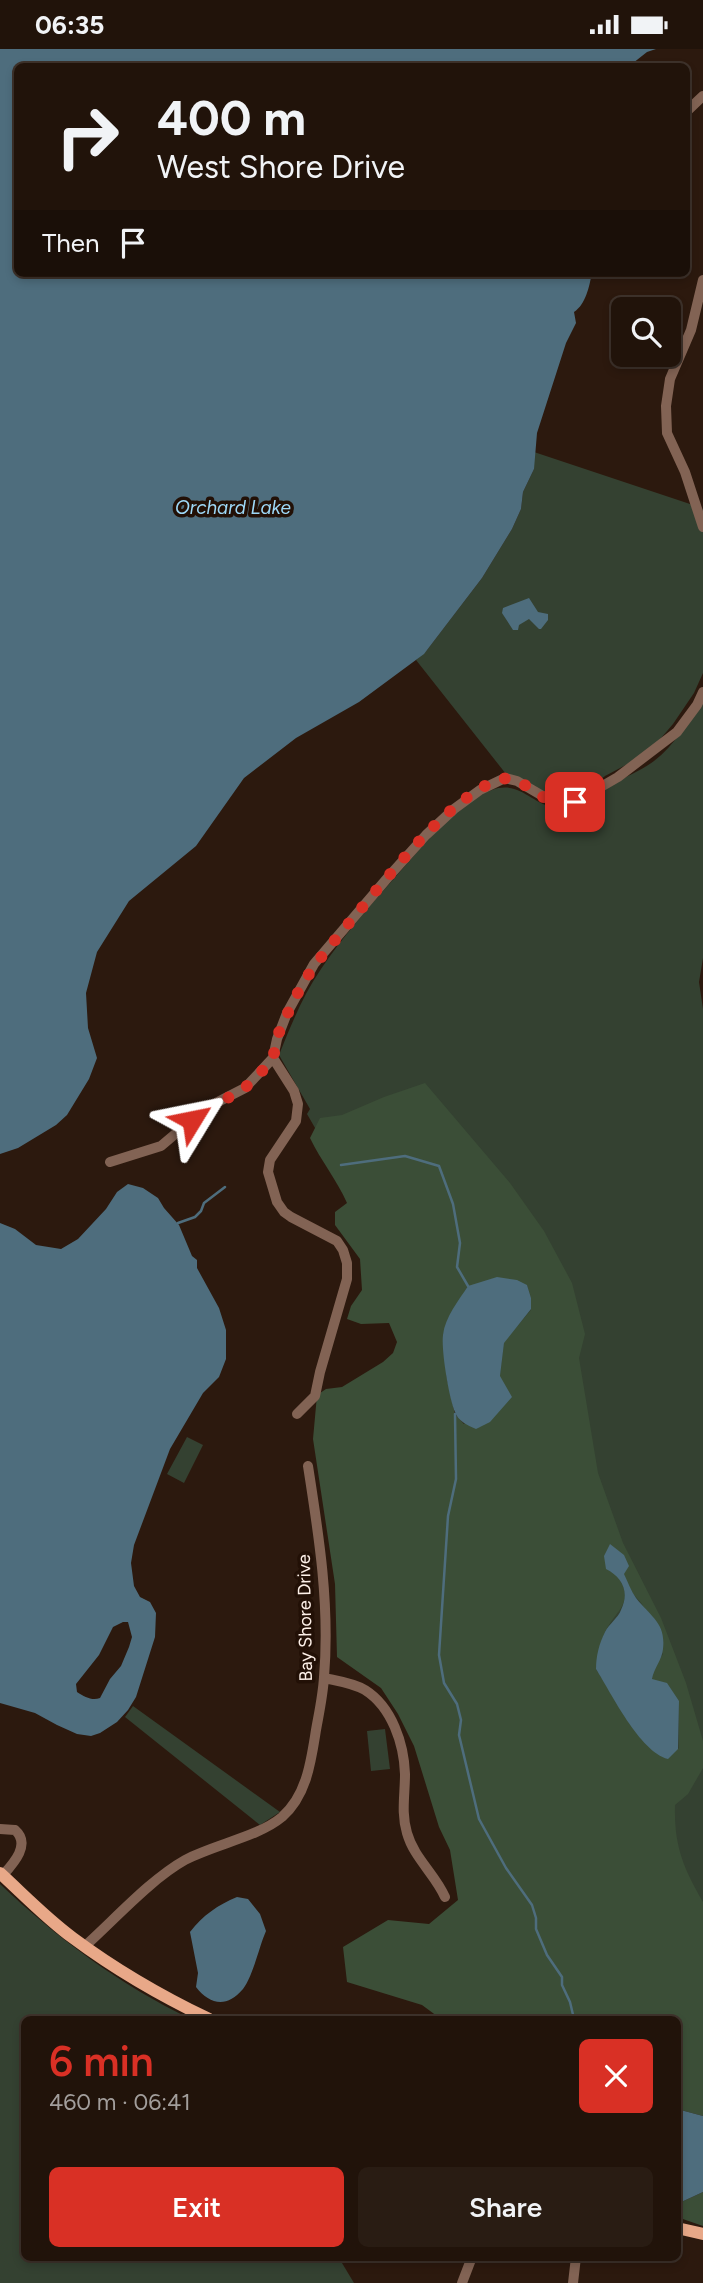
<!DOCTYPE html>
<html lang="en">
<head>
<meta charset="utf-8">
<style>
  :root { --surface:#21130a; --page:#291c13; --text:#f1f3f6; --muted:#a29e9c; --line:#3e322b; --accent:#d93025 }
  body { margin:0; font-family:Figtree,sans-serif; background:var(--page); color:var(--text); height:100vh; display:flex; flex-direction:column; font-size:26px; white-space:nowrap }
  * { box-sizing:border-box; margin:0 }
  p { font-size:23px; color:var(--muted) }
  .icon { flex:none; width:38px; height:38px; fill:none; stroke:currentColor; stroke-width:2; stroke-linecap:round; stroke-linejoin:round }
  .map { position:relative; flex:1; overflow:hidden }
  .details { position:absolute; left:21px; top:1967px; width:660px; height:245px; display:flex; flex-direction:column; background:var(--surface); border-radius:10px; box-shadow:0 4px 10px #0003,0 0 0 2px var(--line) }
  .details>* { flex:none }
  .guide { position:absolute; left:14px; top:14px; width:676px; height:214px; border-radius:10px; box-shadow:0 4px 10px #0003,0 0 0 2px var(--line); background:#21130a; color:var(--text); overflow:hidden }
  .tools { position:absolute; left:611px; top:248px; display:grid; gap:14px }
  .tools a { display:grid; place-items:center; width:70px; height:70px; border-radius:10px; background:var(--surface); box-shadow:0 4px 10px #0003,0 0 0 2px var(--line); font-size:35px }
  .pin { position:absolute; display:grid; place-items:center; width:60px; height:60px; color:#fff; margin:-30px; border-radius:14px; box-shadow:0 4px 10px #0006 }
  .me { position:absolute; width:77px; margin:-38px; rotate:55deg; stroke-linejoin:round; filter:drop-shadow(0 0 5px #0008) }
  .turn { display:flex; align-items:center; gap:24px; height:147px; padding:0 28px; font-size:32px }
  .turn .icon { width:91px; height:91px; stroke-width:2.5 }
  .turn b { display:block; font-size:49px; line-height:60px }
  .then { display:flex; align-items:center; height:66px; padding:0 28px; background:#0003; gap:14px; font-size:26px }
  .round { display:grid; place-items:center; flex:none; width:74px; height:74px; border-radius:10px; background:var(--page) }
  .summary { display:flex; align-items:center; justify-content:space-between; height:119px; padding:0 28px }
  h1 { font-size:42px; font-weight:600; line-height:52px; color:var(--accent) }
  .button { display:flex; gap:14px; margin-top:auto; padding:14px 28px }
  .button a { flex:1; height:80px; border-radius:10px; background:var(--accent); color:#fff; font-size:28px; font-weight:600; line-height:80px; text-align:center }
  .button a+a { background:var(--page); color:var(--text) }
  .status { display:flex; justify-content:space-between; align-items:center; height:49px; padding:0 35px; background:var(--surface); direction:ltr }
  .status svg { height:19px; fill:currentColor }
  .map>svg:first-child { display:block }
</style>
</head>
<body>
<div class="status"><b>06:35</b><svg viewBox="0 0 49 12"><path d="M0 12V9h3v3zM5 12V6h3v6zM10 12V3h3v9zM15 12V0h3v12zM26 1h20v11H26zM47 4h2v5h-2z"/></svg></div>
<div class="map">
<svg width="703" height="2234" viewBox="0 0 703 2234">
  <rect width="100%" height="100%" fill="#2c190e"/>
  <path fill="#344131" d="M534,403L702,459L703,462V624L694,644L673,675L656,695L639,709L605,727L585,743L575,747L563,749L549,747L523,731L506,725L416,611L427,601L482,529L512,480L521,460L523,443L534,420Z
    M703,650V909L699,933L703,960V1974L435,1287L307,1065L310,1060L279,1006C291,976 303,946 321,920C342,889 366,861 391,833C416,805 456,754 492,741C519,731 532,755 555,759C580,764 594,748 612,736C626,727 641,722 654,712C675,696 688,672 703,650Z
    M187,1388L203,1396L184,1434L167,1425Z
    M133,1657L280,1763L260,1776L125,1668Z
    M385,1680L390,1720L371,1722L367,1682Z
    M0,1835C57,1889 120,1936 191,1970H24V2208L339,2209L354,2234H0Z"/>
  <path fill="#3b4e37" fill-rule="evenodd" d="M425,1034L510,1134L544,1182L572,1234L585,1285L579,1309L598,1424L623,1494L661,1569L686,1634L703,1692V1719L688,1745L675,1756C674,1797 683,1818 703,1853V2067L677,2060V1970H441L422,1956L347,1933L343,1898L388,1871L429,1875L458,1851L450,1801L439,1778L414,1697L398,1665L381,1639L337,1608L335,1535L313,1390L317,1346L326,1340L342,1338L383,1313L393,1304L397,1293L389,1274L361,1275L347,1270L351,1257L362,1241L360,1210L335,1176V1163L347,1154C337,1131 321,1112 310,1089L320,1069L342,1066L384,1048ZM527,1236L531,1249V1261L504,1293L500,1327L464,1375L455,1365L447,1330L443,1287L447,1272L468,1237ZM616,1525L642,1555L663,1605L653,1621L652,1631L679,1652V1700L613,1647L596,1620C599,1608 600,1592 606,1581C618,1559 636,1553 616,1525Z
    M703,2143V2177L677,2168V2155Z"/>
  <path fill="#4e6d7d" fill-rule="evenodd" d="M0,0H656L647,3L628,18H18V224H592C589,238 586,255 574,263L576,274L566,294L537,384L534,420L523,443L521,460L512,480L482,529L424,605L359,653L296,689L244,729L196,797L129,852L97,903L86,944L88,979L97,1009L89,1030L67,1066L56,1076L18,1099L0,1105Z
    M529,549L538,563L548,565V571L541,580H539L529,570L519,576L518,581H513L502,564L503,559Z
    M128,1135L143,1139L158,1149L164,1159L179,1176L192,1207L197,1211V1219L219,1259L226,1281V1310L219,1328L203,1344L170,1400L134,1496L131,1514L134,1537L140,1548L150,1553L156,1564L155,1588L136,1648L128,1661L117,1673L100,1684L91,1687L77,1685L57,1676L35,1664L0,1654V1174L15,1180L36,1196L61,1200L78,1190L106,1160L117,1143ZM123,1573H128L132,1588L129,1598L121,1617L110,1630L100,1649C92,1652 85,1648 77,1643L76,1635L99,1606L113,1578Z
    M497,1228L517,1231L527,1236L531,1249V1260L504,1294L500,1327L512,1348L490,1373L476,1380C467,1376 458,1372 455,1363C449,1349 441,1301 443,1286C445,1268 459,1251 468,1237Z
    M610,1495L624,1506L629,1517L624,1525C628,1533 631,1542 636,1549C651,1568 666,1574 663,1600C662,1611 654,1619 652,1630L667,1634L679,1652L678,1700L668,1710C640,1703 611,1644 596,1620C596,1607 599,1595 605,1583C609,1575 618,1569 621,1561C630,1543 622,1528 606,1520L604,1507Z
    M237,1848L248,1850L260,1865L266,1882C259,1898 253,1927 243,1940C227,1959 210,1956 196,1938L198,1924L190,1883C203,1866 218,1856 237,1848Z
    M677,2060L703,2067V2143L677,2155Z"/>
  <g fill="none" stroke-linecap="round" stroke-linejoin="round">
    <path stroke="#4e6d7d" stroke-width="2.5" d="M341,1116L405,1107L439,1117L453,1155L460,1194L457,1218L468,1237
      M178,1174L195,1168L201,1162L204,1154L225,1138
      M455,1365L456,1430L448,1467L439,1606L444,1634L457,1655L461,1671L459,1686L479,1770L506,1819L532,1856L536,1869V1880L547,1906L562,1928V1936L570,1953L574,1970"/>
    <path stroke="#826354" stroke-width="10" d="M686,63L703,47
      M703,231L691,281L670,330L666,357L667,384L685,423L703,478
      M273,1009L294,1042L298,1055L296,1072L270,1111L268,1123L277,1153L284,1163L291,1168L337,1192L343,1201L347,1214V1230L320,1323L315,1347L297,1365
      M110,1113L161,1097L206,1059L245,1039L273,1009L277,990L287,964L314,915L390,826L426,786L454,760L480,741L505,729L517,732L553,753L566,755L575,753L618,728L677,683L697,656L703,643
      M324,1629C338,1632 353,1634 365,1641C392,1658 404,1695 405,1725C405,1746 401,1764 407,1784C414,1809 435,1825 445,1848
      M0,1780L15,1781C31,1795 14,1814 3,1826
      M85,1897C115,1870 151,1830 185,1811C215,1795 258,1788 282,1768C307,1746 311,1712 316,1681C319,1664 323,1646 324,1628C330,1557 319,1487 308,1417
      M462,2234L472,2208
      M573,2234L576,2208"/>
    <path stroke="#e8a888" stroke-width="12" d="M0,1824C24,1846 47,1870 73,1889C116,1921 161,1947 209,1970
      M677,2179L703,2185"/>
  </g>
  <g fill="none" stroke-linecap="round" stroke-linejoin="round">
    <path stroke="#d93025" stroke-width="12" stroke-dasharray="0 21.6" d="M192,1071C207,1056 220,1054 237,1044C249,1037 263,1022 271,1011C276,1004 275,993 278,986C285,969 293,953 301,938C317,910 339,887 359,862C393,822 448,751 497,731C518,723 536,748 554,753C562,755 568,754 575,753"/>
  </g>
  <g text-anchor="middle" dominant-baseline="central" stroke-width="7" stroke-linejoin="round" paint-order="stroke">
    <g font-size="18" fill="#fef1e9" stroke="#221006">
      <text transform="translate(305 1569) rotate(-91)">Bay Shore Drive</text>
    </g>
    <g font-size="19" font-style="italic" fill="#9ed9f8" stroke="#221006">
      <text x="233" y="458">Orchard Lake</text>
    </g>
  </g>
</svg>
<div class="tools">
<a><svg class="icon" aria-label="search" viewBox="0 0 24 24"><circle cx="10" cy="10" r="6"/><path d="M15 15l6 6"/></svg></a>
</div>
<div class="pin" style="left:575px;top:753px;background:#d93025"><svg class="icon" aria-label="arrive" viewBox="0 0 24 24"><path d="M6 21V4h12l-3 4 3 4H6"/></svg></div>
<svg class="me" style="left:192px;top:1071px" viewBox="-20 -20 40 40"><path d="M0-17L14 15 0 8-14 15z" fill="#d93025" stroke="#fff" stroke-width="4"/></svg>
<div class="guide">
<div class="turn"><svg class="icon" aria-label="right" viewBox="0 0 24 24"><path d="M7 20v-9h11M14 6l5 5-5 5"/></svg><div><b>400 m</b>West Shore Drive</div></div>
<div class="then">Then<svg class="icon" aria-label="arrive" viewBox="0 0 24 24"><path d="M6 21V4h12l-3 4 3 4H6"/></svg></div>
</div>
<section class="details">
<div class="summary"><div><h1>6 min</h1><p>460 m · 06:41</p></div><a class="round" style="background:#d93025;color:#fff"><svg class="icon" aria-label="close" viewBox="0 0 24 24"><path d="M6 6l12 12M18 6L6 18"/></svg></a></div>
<div class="button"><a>Exit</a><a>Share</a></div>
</section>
</div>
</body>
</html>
